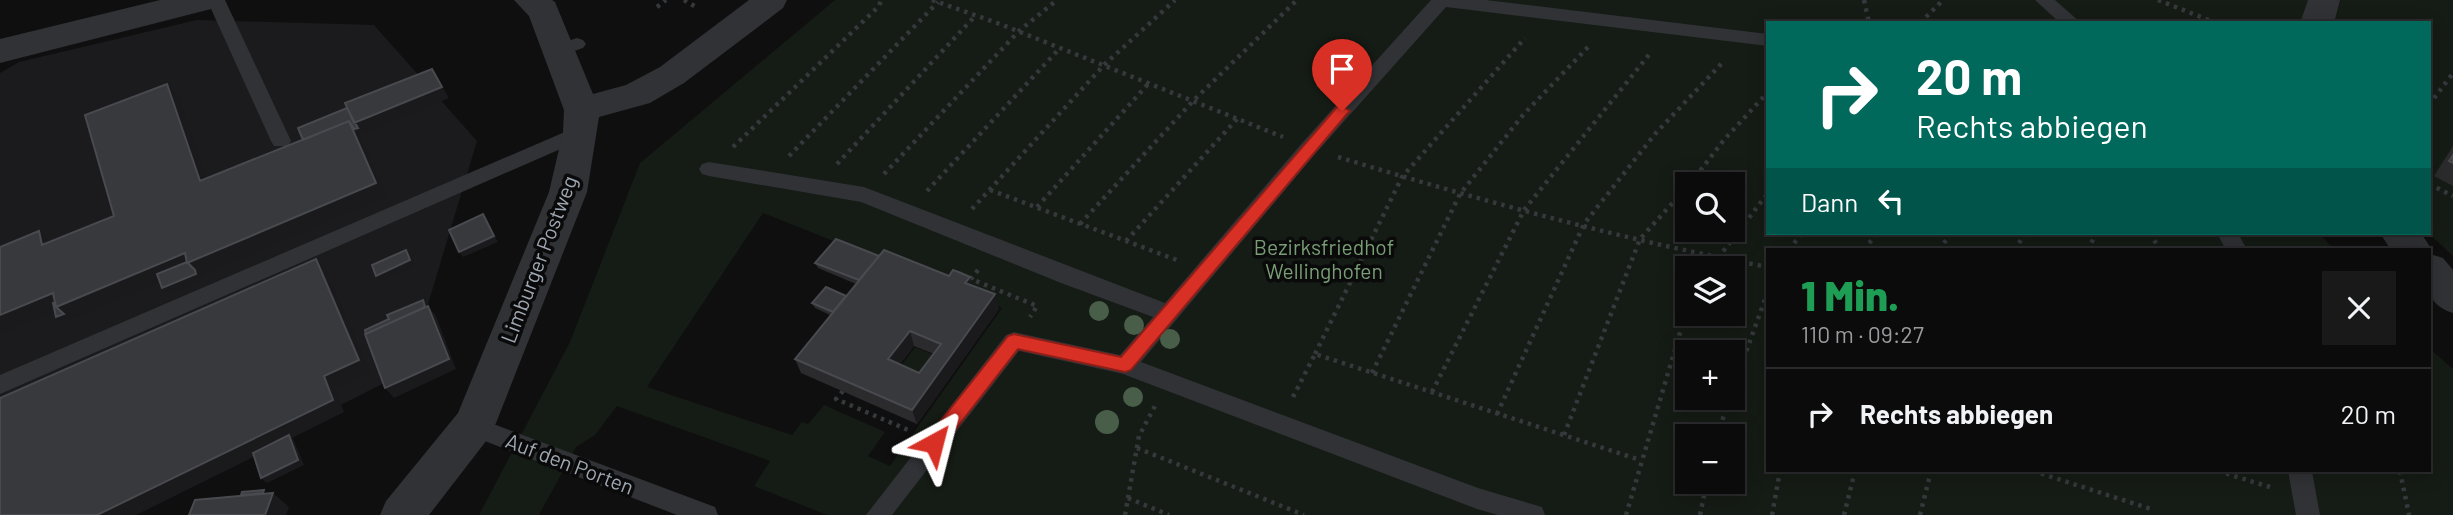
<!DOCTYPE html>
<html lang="de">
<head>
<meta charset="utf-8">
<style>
  :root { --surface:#0b0b0c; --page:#19191a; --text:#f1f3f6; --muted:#9a9b9d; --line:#2b2b2d }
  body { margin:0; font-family:Barlow,sans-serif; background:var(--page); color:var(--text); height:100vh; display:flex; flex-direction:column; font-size:26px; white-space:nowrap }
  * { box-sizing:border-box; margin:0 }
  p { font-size:23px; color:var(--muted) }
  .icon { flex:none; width:38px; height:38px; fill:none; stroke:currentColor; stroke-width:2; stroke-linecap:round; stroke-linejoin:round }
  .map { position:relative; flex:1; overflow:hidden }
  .side { position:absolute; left:1766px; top:248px; width:665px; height:224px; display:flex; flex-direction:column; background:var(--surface); border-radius:0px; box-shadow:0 4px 18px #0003,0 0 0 2px var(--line) }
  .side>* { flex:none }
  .guide { position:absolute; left:1766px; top:21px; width:665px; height:214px; border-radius:0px; box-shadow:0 4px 18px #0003,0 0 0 2px var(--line); background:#00695c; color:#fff; overflow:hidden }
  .buttons { position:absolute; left:1675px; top:172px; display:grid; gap:14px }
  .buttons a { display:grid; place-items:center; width:70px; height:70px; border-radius:0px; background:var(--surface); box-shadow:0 4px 18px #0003,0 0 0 2px var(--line); font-size:35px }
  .pin { position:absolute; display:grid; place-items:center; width:60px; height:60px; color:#fff; margin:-72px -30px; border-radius:50% 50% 50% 0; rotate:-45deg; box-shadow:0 0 7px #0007 }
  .pin .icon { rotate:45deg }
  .me { position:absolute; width:77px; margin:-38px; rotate:38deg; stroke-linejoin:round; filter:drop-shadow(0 0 5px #0008) }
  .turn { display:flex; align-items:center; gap:24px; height:147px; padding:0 35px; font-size:32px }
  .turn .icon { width:91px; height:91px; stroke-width:2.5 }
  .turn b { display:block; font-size:49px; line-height:60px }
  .then { display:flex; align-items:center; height:66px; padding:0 35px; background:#0003; gap:14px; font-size:26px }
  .round { display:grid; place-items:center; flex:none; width:74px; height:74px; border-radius:0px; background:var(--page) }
  .headline { display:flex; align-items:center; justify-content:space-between; height:119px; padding:0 35px }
  h1 { font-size:42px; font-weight:800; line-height:52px; color:#1e9e55 }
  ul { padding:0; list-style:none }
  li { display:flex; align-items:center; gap:21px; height:91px; padding:0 35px; border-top:2px solid var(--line) }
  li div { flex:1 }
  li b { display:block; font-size:26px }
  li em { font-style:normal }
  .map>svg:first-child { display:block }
</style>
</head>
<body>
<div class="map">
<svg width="2453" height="515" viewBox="0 0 2453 515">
  <rect width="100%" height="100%" fill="#0f0f10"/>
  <path fill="#1b1b1d" d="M197,20L374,25L477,141L408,371L123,515H0V73L19,62Z"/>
  <path fill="#151b15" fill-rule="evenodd" d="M835,0H2453V256L2428,233L2429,23H1768V233H2319L2334,250H1768V471H2429V348L2453,369V515H827L754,486L770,461L617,406L595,435L576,447L539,515H479L570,342L640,163ZM1687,184H1732V229H1687ZM763,213L1002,308L890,466L868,456L885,432L824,405L808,424L802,422L792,435L647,387ZM1687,268H1732V313H1687ZM1687,352H1732V397H1687ZM1687,436H1732V481H1687Z
    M915,347L943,359L924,385L896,373Z"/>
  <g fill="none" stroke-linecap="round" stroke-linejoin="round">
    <path stroke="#36393c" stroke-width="4.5" stroke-dasharray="3.5 5" stroke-linecap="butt" d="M684,0L696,7
      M932,0L1000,24L1283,137
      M1864,0L1869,23
      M2158,0L2216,23
      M657,7L666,0
      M1920,23L1943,0
      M2429,105L2453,73
      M733,147L879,6L881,0
      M789,156L938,2
      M1338,157C1479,200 1623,240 1768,267
      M837,164L976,15
      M884,174L1019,31L1057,0
      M1690,184L1723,141L1768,92
      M2429,184L2453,196
      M990,190L1177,260
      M927,191L1060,48
      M1037,207L1149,83
      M972,209L1104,65L1175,0
      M1080,224L1193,101L1297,0
      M2150,233L2160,250
      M1126,241L1237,119
      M1789,250L1802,233
      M1864,250L1877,233
      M1939,250L1951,233
      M2014,250L2026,233
      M2087,250L2097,233
      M1718,258L1768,193
      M1700,268L1704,255
      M978,270L971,279L1037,306L1030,317
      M1315,354L1402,177L1525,38
      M1372,373L1460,194L1523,115L1589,46
      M843,391L836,399L908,430
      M1732,391L1768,291
      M1432,392L1524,210L1652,51
      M1293,397L1315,354L1640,460
      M1497,414L1584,224L1655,134L1723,62
      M1564,435L1640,239L1687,187
      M1717,436L1730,397
      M1137,448L1304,515
      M2033,471L2151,509
      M2218,471L2270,487
      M2400,471L2409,515
      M1128,498L1169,515
      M1125,515L1139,436L1155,406
      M1626,515L1687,309
      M1700,515L1707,481
      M1772,515L1780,471
      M1844,515L1855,471
      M1920,515L1931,471"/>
    <path fill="#303235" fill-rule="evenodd" d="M207,0H225L291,141L288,146H274L271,141Z
      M1431,0H1486L1768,34V46L1446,7L1316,153L1141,362L1478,488L1542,507L1545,515H1498L1477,509L1123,374L1019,351L892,515H866L1006,335L1014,332L1120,355L1153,317L1061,283L861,202L709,176L702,174L699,169L702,164L709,162L864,187L1165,303L1302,143Z
      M2035,0H2055L2081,23H2060Z
      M577,38L583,40L586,44L583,48L560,56L553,54L551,50L553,46Z
      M581,125L588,127L591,132L588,137L0,394V375Z
      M2217,233H2238L2247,250H2226Z
      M472,416L715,507L718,515H677L464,433L460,426L464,419Z
      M2288,471H2312L2320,515H2296Z"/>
    <path fill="#303235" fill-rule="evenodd" d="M160,0H219L215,8L0,63V39Z
      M514,0H552L555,2L593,94L626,85L660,67L749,0H787L783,8L684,83L650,103L599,117L587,192L496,423L490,436L429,515H380L386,501L458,413L549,192L563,132L564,110L529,16Z
      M2308,0H2340L2334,23H2300Z
      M2380,233H2421L2432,250L2430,254L2443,258L2453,270V313C2420,302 2429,279 2429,250H2391Z"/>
  </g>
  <g fill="#495e48">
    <circle cx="1099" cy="311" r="10"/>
    <circle cx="1134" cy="325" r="10"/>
    <circle cx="1170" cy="339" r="10"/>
    <circle cx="1133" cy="397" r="10"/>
    <circle cx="1107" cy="422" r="12"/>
  </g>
  <path fill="#2b2b2e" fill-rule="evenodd" d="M2453,146V186L2434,176Z
    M879,256L971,285L999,309L917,424L801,373L795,359L830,315L815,308L812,303L846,296L856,284L818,268L815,263ZM914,346L934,354L919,373L900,364Z"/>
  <path fill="#1a1a1c" d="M432,69L449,98L359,135L386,196L200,276L201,280L168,294L162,288L192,268L62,323L56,317L59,309L0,334V315L349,121L354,123Z
    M167,84L179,98L212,194L200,181Z
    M483,214L498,242L463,257L459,252Z
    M39,231L53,245H42Z
    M406,250L411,256L415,266L381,281L376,276Z
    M316,259L327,272L370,373L335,389L344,412L292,438L294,441L304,465L267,483L261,478L290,439L136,515H97Z
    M970,277L973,292L965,283Z
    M995,294L999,309L917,424L912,410Z
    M428,306L436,316L456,369L394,398L385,388Z
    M910,331L914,346L893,373L888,359Z
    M273,493L289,507L286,515H265Z"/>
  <path fill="#37393c" stroke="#484a4f" stroke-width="2" fill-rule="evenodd" d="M432,69L442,87L354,123L345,103Z
    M167,84L200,181L349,121L376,183L187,263L185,253L56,307L53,293L0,315V247L39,231L42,245L114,216L85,115Z
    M347,108L358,128L354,129L349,121L303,140L298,128Z
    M2453,155V163L2449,161Z
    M483,214L494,236L459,252L449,230Z
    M836,239L879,256L859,280L815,263Z
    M406,250L410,260L376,276L372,265Z
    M884,250L949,276L953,270L961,273L970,277L965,283L995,294L912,410L795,359ZM910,331L941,344L919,373L888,359Z
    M316,259L359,360L324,376L333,400L97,515H0V398Z
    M187,262L195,270L196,274L162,288L157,274Z
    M826,287L846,296L833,312L812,303Z
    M423,300L425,307L366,334L365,330L389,319L387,315Z
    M53,303H55L56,307L64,314L56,317Z
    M428,306L449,359L385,388L365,334Z
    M289,435L298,460L261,478L253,453Z
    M264,490L263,493L241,495L242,492Z
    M273,493L265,515H189L195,500Z"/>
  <path fill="#d93025" stroke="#8d1f18" stroke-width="2" d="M1342,106L1350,111L1347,114L1131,370L1125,372L1018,349L941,448L934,450L928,448L925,443L928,437L1008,336L1014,334L1121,357L1337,107Z"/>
  <g text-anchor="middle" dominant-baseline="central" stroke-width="7" stroke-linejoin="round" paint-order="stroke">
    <g font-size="21" fill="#799e75" stroke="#0a0a0b">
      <text x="1324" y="246">Bezirksfriedhof<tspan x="1324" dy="24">Wellinghofen</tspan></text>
    </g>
    <g font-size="21" fill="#9fa8b2" stroke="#0a0a0b">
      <text transform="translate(538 259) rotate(-69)">Limburger Postweg</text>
      <text transform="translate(570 463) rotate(21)">Auf den Porten</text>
    </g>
  </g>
</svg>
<div class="buttons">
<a><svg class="icon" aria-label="search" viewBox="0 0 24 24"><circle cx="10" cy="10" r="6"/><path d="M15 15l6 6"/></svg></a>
<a><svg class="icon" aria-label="layers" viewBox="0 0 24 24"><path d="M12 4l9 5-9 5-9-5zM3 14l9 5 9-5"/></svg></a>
<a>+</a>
<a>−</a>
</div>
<div class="pin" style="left:1342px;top:111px;background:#d93025"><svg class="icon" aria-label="arrive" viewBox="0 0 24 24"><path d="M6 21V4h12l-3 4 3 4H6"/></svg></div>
<svg class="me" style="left:934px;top:443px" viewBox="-20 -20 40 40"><path d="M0-17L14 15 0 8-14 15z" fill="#d93025" stroke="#fff" stroke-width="4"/></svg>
<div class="guide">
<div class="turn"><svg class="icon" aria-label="right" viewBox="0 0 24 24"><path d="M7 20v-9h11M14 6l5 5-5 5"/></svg><div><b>20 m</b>Rechts abbiegen</div></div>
<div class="then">Dann<svg class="icon" aria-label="left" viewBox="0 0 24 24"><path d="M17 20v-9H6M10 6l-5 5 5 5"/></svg></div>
</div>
<section class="side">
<div class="headline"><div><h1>1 Min.</h1><p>110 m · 09:27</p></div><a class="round"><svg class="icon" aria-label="close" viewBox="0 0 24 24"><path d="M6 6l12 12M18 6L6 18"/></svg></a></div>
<ul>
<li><svg class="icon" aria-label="right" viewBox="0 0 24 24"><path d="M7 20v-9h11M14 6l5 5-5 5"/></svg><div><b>Rechts abbiegen</b></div><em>20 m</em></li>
</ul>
</section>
</div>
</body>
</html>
